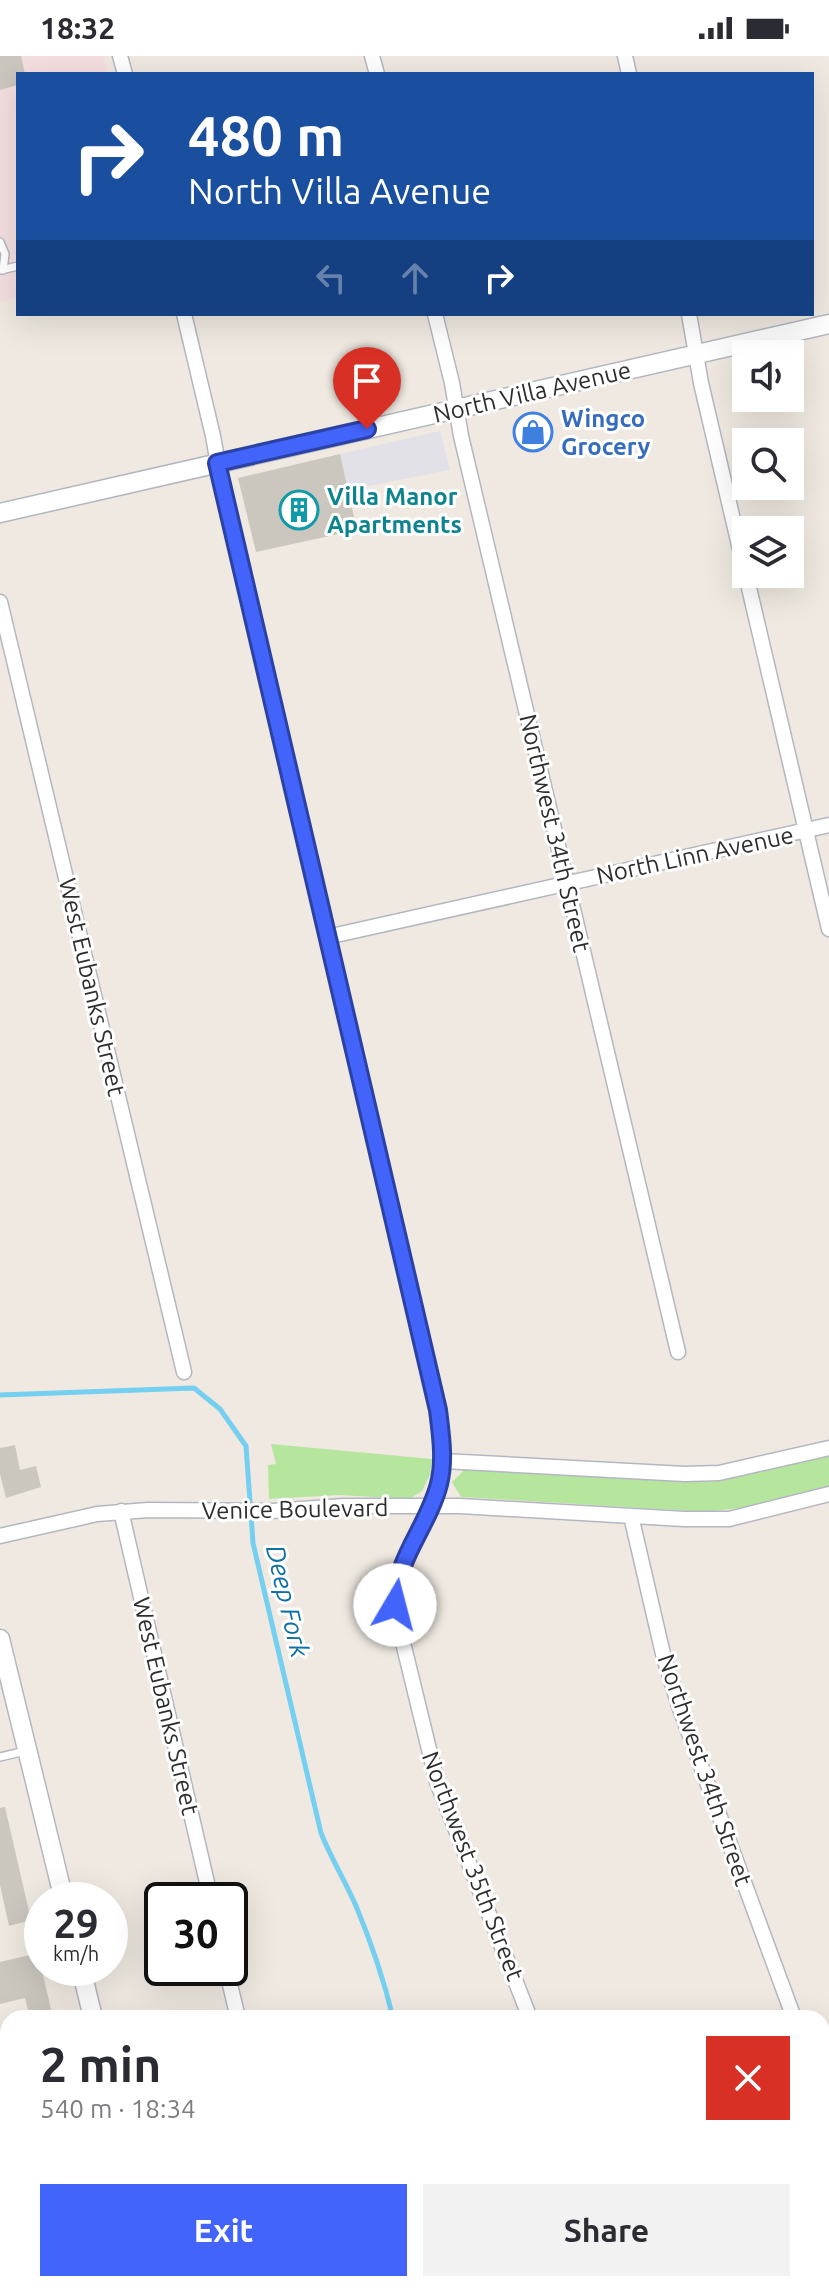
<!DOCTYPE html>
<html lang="en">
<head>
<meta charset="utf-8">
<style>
  :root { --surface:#fff; --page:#f2f2f3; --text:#2b2b33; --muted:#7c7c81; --accent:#4264fb }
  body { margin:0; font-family:Ubuntu,sans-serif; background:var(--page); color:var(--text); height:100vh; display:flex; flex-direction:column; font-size:30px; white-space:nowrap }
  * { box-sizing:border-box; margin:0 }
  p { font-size:26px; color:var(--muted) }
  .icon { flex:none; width:44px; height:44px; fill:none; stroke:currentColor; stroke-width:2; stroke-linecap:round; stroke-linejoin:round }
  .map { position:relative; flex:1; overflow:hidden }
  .sheet { position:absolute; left:0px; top:1954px; width:830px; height:282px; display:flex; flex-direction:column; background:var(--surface); border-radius:24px 24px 0 0; box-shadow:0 8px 32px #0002 }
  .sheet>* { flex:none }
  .banner { position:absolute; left:16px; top:16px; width:798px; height:244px; border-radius:0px; box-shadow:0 8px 32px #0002; background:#1a4fa0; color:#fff; overflow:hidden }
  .tools { position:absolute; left:732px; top:284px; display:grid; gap:16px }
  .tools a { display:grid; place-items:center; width:72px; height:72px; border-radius:0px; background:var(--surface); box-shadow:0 8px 32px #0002; font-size:40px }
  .speed { position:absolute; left:24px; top:1826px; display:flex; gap:16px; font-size:40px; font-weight:700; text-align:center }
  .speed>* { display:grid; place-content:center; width:104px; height:104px; border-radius:50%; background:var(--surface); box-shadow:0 8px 32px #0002; line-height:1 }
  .speed small { font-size:20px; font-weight:400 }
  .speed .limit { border:4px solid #111; border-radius:12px; background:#fff; color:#111 }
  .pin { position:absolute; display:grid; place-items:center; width:68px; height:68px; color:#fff; margin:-82px -34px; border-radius:50% 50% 50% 0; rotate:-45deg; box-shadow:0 0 8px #0007 }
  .pin .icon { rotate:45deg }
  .me { position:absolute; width:88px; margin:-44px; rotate:8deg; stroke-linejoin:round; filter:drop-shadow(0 0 6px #0008) }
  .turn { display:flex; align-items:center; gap:28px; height:168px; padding:0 40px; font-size:36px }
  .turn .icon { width:104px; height:104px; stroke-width:2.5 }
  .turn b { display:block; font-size:56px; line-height:68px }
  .lanes { display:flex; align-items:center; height:76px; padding:0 40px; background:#0003; justify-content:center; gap:40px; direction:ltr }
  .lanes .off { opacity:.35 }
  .round { display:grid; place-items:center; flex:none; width:84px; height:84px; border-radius:0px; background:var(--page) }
  .overview { display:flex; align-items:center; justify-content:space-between; height:136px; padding:0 40px }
  h1 { font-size:48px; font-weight:700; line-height:60px }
  .primary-button { display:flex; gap:16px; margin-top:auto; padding:16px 40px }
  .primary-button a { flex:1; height:92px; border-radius:0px; background:var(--accent); color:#fff; font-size:32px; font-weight:700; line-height:92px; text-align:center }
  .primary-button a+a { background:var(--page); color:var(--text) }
  .status { display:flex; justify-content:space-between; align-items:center; height:56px; padding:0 40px; background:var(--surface); direction:ltr }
  .status svg { height:22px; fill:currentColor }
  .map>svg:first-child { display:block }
</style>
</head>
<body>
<div class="status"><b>18:32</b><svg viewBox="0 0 49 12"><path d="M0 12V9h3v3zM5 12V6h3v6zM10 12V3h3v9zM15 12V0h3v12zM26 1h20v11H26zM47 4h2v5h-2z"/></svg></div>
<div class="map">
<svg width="829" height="2235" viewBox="0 0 829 2235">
  <rect width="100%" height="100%" fill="#efe9e1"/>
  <path fill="#e3e1e8" d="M440,375L450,414L348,434L340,398Z"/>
  <path fill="#f5dfe0" d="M0,0H104L109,18H18V242L0,246Z"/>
  <path fill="#b6e59e" d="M271,1388L432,1403L430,1419L422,1435L409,1443L339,1439L269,1443L268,1409L276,1408Z
    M829,1399V1431L753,1450L707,1456L461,1441L452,1426L464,1414L710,1426Z"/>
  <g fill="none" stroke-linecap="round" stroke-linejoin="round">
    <path stroke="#75cff0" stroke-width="5" d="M0,1339L194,1332L220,1353L246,1390L253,1487L321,1777C331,1802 345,1825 356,1850C371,1886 384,1924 393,1962"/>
  </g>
  <path fill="#cbc7bf" d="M0,0H21L25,18H18V29L0,34Z
    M340,398L357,474L256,496L238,422Z
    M15,1389L20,1414L36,1410L41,1431L6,1442L0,1418V1392Z
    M5,1751L31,1864L9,1870L0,1829V1752Z
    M38,1897L53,1962H30L25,1942L0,1948V1906Z"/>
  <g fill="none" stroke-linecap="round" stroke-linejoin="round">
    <g stroke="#b4b7c1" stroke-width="10">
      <path id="lane" d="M0,186L5,198L3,214
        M1,214L18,210
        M0,1701L25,1695
        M822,2078L829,2075
        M822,2169L829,2186
        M55,2228L57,2235
        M105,2228L107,2235
        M196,2228L198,2235
        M343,2228L344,2235
        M522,2228L524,2235
        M582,2228L583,2235
        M716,2228L717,2235
        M750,2228L752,2235
        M645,2235L656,2228"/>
    </g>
    <g stroke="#b4b7c1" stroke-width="17">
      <path id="street" d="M120,0L125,18
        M372,0L377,18
        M625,0L629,18
        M184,258L213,380L223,436L438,1354C441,1379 445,1404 439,1428C425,1480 390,1504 397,1562L437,1726L530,1962
        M435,258L452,327L461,380L678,1296
        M689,258L701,327L829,873
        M0,546L184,1316
        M327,881L829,769
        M443,1405L685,1418L719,1417L829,1392
        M121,1455L211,1844
        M631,1460L663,1598L679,1650L794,1962
        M0,1480L97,1458L148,1454L272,1455L344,1450H460L684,1463H729L829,1438
        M226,1912L238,1962
        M822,2035L829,2053
        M604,2228L606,2235"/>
    </g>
    <g stroke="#b4b7c1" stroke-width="21">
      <path id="secondary" d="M0,457L829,268
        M0,1583L64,1844
        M81,1912L93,1962
        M159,2228L160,2235"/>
    </g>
    <use href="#lane" stroke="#fff" stroke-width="7"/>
    <use href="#street" stroke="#fff" stroke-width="14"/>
    <use href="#secondary" stroke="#fff" stroke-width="18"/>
  </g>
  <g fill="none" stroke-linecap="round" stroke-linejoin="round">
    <g stroke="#2b41a3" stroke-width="20">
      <path id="route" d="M367,373L217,407L438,1354C441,1379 445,1404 439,1428C428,1471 395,1503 395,1549"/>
    </g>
    <use href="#route" stroke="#4264fb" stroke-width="14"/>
  </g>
  <defs>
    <g id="shop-ring" transform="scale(2)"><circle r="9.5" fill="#fff" stroke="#3f7fe0" stroke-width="1.5"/><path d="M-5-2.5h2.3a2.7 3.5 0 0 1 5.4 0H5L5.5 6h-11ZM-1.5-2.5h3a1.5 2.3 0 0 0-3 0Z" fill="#3f7fe0"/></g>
    <g id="building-ring" transform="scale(2)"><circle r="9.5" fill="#fff" stroke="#0f9aa8" stroke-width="1.5"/><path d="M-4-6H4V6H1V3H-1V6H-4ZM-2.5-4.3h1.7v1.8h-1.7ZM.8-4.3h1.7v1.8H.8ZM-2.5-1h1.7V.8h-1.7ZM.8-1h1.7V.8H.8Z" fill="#0f9aa8"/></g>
  </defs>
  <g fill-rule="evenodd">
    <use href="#shop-ring" x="533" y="376"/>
    <use href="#building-ring" x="299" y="454"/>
  </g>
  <g text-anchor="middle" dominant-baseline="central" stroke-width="6" stroke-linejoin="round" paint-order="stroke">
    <g font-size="24" fill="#2e2e2e" stroke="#fff">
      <text transform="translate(532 336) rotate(-13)">North Villa Avenue</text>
      <text transform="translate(555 777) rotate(77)">Northwest 34th Street</text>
      <text transform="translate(695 799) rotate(-12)">North Linn Avenue</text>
      <text transform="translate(92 931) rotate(77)">West Eubanks Street</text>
      <text transform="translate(295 1453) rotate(-1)">Venice Boulevard</text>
      <text transform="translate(166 1650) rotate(77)">West Eubanks Street</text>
      <text transform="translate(705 1714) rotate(71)">Northwest 34th Street</text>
      <text transform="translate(473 1810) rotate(69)">Northwest 35th Street</text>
    </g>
    <g font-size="24" font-weight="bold" fill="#366cbe" stroke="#fff" text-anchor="start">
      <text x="561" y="362">Wingco<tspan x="561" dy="28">Grocery</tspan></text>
    </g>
    <g font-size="24" font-weight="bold" fill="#0d838f" stroke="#fff" text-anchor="start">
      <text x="327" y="440">Villa Manor<tspan x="327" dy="28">Apartments</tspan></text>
    </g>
    <g font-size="26" font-style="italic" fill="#0d6fa3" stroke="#fff">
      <text transform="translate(288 1545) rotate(77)">Deep Fork</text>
    </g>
  </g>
</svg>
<div class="tools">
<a><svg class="icon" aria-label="sound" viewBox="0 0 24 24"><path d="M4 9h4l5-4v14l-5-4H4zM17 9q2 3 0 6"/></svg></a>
<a><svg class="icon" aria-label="search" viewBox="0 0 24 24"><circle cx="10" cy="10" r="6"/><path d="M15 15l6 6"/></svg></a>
<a><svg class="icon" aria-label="layers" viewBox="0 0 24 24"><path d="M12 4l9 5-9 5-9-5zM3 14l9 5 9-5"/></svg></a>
</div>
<div class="speed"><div>29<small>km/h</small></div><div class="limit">30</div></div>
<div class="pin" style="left:367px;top:373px;background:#d93025"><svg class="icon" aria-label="arrive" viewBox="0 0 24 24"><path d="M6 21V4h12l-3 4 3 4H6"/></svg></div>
<svg class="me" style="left:395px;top:1549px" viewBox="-20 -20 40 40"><circle r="19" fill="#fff"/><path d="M0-13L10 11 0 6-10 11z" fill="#4264fb"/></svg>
<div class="banner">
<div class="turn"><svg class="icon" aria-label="right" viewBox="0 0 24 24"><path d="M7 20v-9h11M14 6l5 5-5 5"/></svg><div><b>480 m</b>North Villa Avenue</div></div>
<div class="lanes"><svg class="icon off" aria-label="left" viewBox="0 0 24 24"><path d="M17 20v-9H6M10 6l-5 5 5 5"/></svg><svg class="icon off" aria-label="ahead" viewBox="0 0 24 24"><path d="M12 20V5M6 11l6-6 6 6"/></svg><svg class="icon" aria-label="right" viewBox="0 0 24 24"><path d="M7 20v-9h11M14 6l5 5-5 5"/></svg></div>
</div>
<section class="sheet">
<div class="overview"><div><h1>2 min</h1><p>540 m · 18:34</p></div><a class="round" style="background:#d93025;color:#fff"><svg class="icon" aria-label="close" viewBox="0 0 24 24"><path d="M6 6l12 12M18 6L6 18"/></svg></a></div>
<div class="primary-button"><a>Exit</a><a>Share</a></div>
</section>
</div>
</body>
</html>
